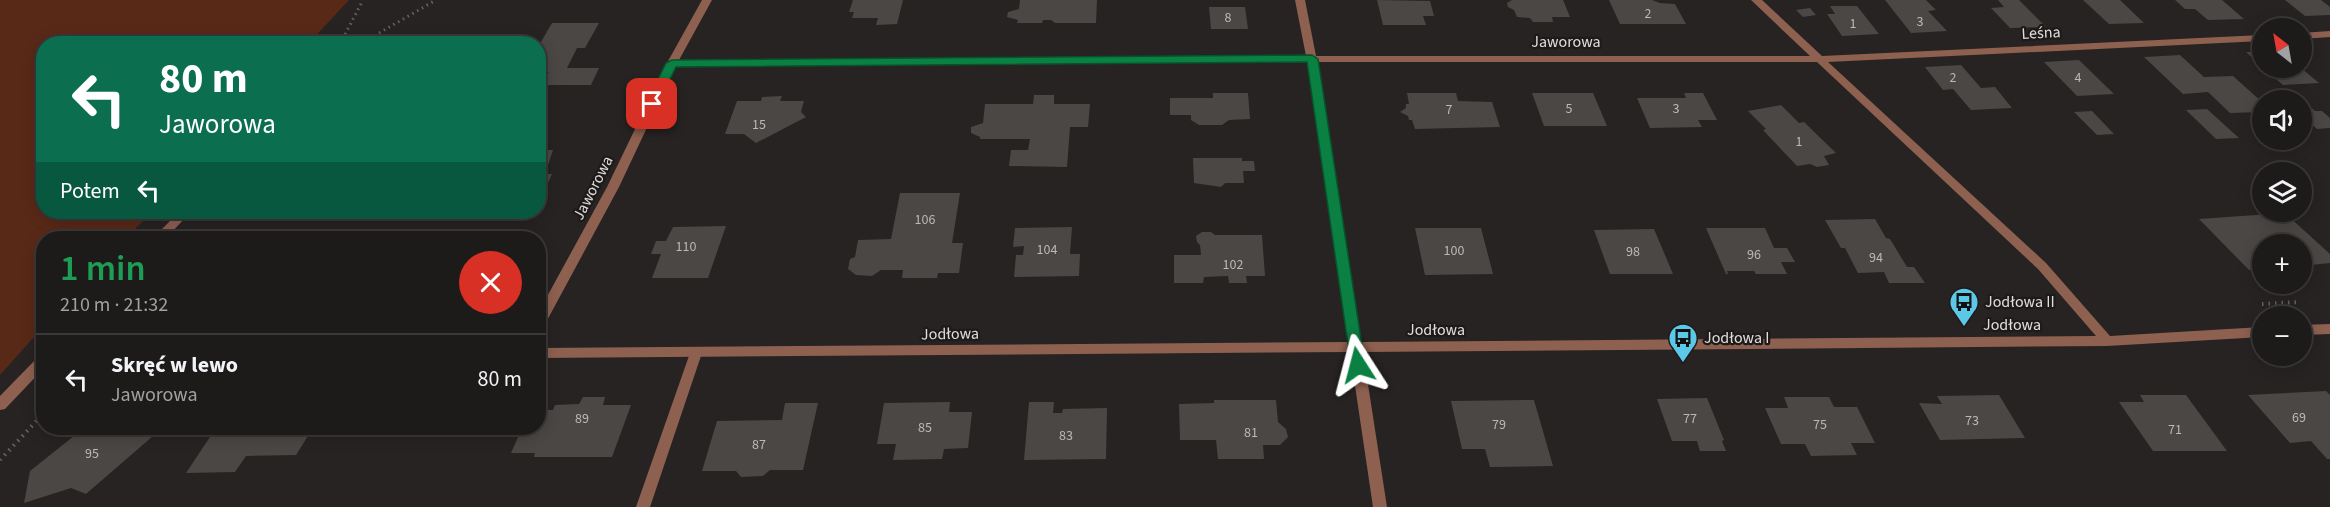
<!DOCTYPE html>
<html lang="pl">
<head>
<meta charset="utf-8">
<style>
  :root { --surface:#1d1a1a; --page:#2a2727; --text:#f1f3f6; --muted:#a0a1a2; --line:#3b3839 }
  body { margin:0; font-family:"Source Sans 3",sans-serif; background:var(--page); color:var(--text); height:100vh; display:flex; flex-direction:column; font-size:22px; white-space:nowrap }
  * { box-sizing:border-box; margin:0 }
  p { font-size:20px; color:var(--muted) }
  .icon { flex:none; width:33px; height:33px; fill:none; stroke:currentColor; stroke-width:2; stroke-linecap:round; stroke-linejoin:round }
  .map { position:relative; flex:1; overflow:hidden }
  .drawer { position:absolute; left:36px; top:231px; width:510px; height:204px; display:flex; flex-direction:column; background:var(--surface); border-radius:24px; box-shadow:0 3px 15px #0003,0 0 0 2px var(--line) }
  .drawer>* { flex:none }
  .hud { position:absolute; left:36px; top:36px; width:510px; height:183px; border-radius:24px; box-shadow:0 3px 15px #0003,0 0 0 2px var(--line); background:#0b6e4f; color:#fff; overflow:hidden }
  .needle { width:39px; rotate:329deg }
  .fabs { position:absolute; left:2252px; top:18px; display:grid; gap:12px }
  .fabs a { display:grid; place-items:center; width:60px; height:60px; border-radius:50%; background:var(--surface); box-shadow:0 3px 15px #0003,0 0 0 2px var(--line); font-size:30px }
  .pin { position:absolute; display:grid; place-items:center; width:51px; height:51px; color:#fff; margin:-26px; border-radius:12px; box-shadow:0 3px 9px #0006 }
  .me { position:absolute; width:66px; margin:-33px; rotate:351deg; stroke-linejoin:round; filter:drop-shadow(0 0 4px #0008) }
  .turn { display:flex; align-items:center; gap:21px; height:126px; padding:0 24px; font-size:27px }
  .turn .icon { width:78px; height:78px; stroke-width:2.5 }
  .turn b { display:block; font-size:42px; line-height:51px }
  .then { display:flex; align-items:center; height:57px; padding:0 24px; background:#0003; gap:12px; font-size:22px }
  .round { display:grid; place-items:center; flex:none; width:63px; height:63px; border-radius:32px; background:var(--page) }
  .headline { display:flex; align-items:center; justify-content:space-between; height:102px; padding:0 24px }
  h1 { font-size:36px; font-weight:600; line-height:45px; color:#1e9e55 }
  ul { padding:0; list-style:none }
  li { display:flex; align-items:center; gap:18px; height:90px; padding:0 24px; border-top:2px solid var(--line) }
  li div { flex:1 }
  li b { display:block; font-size:22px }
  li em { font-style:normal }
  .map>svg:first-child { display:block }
</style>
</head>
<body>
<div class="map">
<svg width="2330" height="507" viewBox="0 0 2330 507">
  <rect width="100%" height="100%" fill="#272322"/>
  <path fill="#592918" d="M0,0H349L309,43L44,44V212H152L126,238H44L43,327L0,375Z"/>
  <path fill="#4b4745" d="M853,0H903L897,24L876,25L878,18H852L854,12H849Z
    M1020,0H1097L1096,23H1055L1051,20H1043L1042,23H1017L1018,20L1007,17L1008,12L1019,9Z
    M1377,0L1430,1L1434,16H1423L1426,25H1383Z
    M1512,0H1563L1570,17H1552L1553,22H1533L1530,18L1517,17L1514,10L1508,7L1507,3Z
    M1609,0H1652L1660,3L1675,4L1686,24H1620Z
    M1885,0H1926L1936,10L1928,11L1947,31L1911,33Z
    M1998,0H2019L2046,27L2010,28L1991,8L2004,7Z
    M2083,0H2120L2144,23L2109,24Z
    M2175,0H2222L2244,19L2208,20L2195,9H2185Z
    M2285,0H2321L2330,7V15L2305,16Z
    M1830,6H1857L1879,34L1842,36L1827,14H1835Z
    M1209,7H1245L1248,29H1211Z
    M1810,8L1816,15L1803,17L1796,10Z
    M552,23H599L585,48H577L567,68H599L591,85H541L549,72H538V47Z
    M2246,52H2262V67Z
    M2180,55L2204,77L2233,76L2262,102V112L2230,113L2208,92L2183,94L2144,57Z
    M2079,60L2114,94L2077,96L2044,62Z
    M1961,65L1981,88L1995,87L2012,108L1971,110L1953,89L1943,90L1925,67Z
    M2263,68H2301L2319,83L2283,85Z
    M1213,93H1248L1250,119L1229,120L1222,125H1199L1191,120V115H1170V98H1213Z
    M1407,93H1456L1458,101L1492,102L1500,127L1415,129L1412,120H1409L1408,116L1400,112L1406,108V104H1409Z
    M1532,93H1593L1607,126H1544Z
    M1684,93H1703L1717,120H1698L1702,127L1650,128L1637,98H1686Z
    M1034,95H1054V104H1090L1088,127H1070L1067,167L1009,166L1011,150H1028L1030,139H980V137L971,133V127L983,123L985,104H1033Z
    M2279,95H2297L2315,111H2322L2330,118V128L2317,129L2301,114V100H2285Z
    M782,96L780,101H804L801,112L806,117L756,143L744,134H725L737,101H761L762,97Z
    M1781,105L1799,123L1804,122L1836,153L1824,156L1829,165L1817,167L1810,164L1797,166L1763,130L1766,129L1748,111Z
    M2207,109L2239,138L2216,139L2186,110Z
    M2092,111L2114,134L2097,135L2074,112Z
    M538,150H553L545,174H552L547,185H538Z
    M1193,158H1242V161H1254L1255,171H1243L1244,183H1225L1221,187L1194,183Z
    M900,193H960L952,243H963L959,273H938L937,278H902L903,270H881L872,276L856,275L848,269L850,259L855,257L858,240L891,239Z
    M2285,213L2330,254V263L2301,266V244H2262V269L2249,270L2199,219Z
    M1875,219L1886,238L1890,239L1907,267H1914L1925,283H1889L1884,272L1858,273L1845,248H1841L1825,220Z
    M726,226L708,278H652L661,254H651L656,241H666L673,227Z
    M1072,227L1070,254H1080L1079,276L1014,277L1016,255H1023L1024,246L1013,247L1015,228Z
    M1415,228H1481L1493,274L1425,275Z
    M1706,228H1765L1774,248H1787L1795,262H1781L1787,274H1756L1754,271H1727L1728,274H1726Z
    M250,229H306L300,238H243Z
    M1654,229L1673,274H1610L1594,230Z
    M444,232H515L512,238H441Z
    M1202,232H1211L1215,235H1262L1265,276H1246L1247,283H1229L1228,276L1204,277L1203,283H1174V255H1201L1200,245L1197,242L1196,236Z
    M2326,391L2330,395V459H2327L2311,441L2290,443L2248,395Z
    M1999,395L2025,438L1940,440L1919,403L1942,404L1937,396Z
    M2140,395H2186L2227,451H2153L2119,402H2144Z
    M583,397H605L603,405H631L612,457H534L535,453H511L522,428H538V410H553L555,405L579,404Z
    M1784,397H1829L1834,407H1857L1875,443H1851L1857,455L1811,456L1805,444H1781L1765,408H1788Z
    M1707,398L1724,440L1722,441L1726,451H1700L1697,441H1672L1657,399Z
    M1214,400H1276L1278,422L1286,429L1288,437L1280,445H1263L1264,459H1218L1216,440H1180L1179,404L1214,403Z
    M1534,400L1553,466L1490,467L1485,449H1462L1451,401Z
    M950,402L949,412H972L968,448L944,449L942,459L893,460L896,444H877L884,403Z
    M1029,402H1054L1053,413H1062L1063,409L1107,408L1106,459L1024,460Z
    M785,403H818L803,470H770L763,476L741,477L736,471H702L717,421L782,420Z
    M84,428H154L153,436L86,494L71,488L24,503L30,471Z
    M216,428H313L296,455L246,456L235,472L186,473Z"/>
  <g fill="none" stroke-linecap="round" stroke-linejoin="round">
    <path stroke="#666261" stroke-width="3" stroke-dasharray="1.5 4" stroke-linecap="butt" d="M340,44L363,0
      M360,44L436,0"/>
    <path stroke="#666261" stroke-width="4" stroke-dasharray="1.5 5" stroke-linecap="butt" d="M2262,304L2299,302
      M0,460L44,413"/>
    <path fill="#8e6050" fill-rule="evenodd" d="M696,348L701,350L702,353L650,507H636L690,353L691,350Z"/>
    <path fill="#8e6050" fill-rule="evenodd" d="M702,0H712L679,60L1306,56L1295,0H1305L1316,56H1810L1751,0H1762L1822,56L2262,35V41L1828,62L2046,263L2110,336L2262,327V337L2107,346L1363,352L1387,507H1373L1350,352L538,358V348L1349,342L1307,62L676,66L619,187L544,326L538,331V313L607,187L667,63ZM1318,62H1817L2038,269L2096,336L1361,342Z
      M2330,31V37L2301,39V33Z
      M179,212H191L166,238H153Z
      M2330,324V334L2301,335V325Z
      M44,354V368L5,409L0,410V396L39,356Z"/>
  </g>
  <path fill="#0b8043" stroke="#07532c" stroke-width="1.5" d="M1312,55L1318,59L1365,365L1363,369H1353L1351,365L1307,62L676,67L656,107L652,108L646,104L666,63L672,60Z"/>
  <defs>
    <g id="bus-pin" transform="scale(1.5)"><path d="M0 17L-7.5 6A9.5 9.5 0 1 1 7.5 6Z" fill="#5bc8e7" stroke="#1d1a19"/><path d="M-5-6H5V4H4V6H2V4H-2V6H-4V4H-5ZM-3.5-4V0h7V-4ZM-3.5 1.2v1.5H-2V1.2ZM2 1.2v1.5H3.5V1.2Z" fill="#111"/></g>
  </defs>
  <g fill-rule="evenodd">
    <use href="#bus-pin" x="1964" y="302"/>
    <use href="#bus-pin" x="1683" y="338"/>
  </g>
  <g text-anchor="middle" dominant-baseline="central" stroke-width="4.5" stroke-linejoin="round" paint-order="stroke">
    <g font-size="14" fill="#bbb8b7">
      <text x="1648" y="14">2</text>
      <text x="1228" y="18">8</text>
      <text x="1920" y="22">3</text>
      <text x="1853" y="24">1</text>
      <text x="1953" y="78">2</text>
      <text x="2078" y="78">4</text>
      <text x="1569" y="109">5</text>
      <text x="1676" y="109">3</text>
      <text x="1449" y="110">7</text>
      <text x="759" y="125">15</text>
      <text x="1799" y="142">1</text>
      <text x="925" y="220">106</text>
      <text x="686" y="247">110</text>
      <text x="1047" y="250">104</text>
      <text x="1454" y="251">100</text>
      <text x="1633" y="252">98</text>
      <text x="1754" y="255">96</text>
      <text x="1876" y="258">94</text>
      <text x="1233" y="265">102</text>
      <text x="2299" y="418">69</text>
      <text x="582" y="419">89</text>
      <text x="1690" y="419">77</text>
      <text x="1972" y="421">73</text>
      <text x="1499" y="425">79</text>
      <text x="1820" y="425">75</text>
      <text x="925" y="428">85</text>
      <text x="2175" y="430">71</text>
      <text x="1251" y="433">81</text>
      <text x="1066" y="436">83</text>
      <text x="759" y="445">87</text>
      <text x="92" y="454">95</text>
    </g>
    <g font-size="16" fill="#e0dddd" stroke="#1d1a19">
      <text transform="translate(2041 33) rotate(-3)">Leśna</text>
      <text x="1566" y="42">Jaworowa</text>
      <text transform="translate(593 188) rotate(-63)">Jaworowa</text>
      <text x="2012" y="325">Jodłowa</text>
      <text x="1436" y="330">Jodłowa</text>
      <text transform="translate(950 334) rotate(-1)">Jodłowa</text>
    </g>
    <g font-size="16" fill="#e0dddd" stroke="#1d1a19" text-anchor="start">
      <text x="1985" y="302">Jodłowa II</text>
      <text x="1704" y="338">Jodłowa I</text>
    </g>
  </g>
</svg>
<div class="fabs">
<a><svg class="needle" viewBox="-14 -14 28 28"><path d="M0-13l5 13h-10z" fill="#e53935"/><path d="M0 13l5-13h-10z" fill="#a0a1a2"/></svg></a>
<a><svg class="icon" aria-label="sound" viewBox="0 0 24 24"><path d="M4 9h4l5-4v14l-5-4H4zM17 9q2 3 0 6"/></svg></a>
<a><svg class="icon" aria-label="layers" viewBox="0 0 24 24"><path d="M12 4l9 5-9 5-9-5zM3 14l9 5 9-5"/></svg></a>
<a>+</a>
<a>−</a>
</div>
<div class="pin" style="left:652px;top:104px;background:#d93025"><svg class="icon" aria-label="arrive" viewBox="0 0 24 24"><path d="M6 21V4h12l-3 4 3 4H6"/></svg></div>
<svg class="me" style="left:1358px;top:365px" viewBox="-20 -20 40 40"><path d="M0-17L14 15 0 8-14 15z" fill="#0b8043" stroke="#fff" stroke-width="4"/></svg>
<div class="hud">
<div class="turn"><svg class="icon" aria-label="left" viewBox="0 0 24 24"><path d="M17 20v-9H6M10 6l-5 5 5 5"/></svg><div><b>80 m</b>Jaworowa</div></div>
<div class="then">Potem<svg class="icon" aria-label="left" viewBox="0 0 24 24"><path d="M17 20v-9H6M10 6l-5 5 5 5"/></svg></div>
</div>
<section class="drawer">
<div class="headline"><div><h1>1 min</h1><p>210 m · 21:32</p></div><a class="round" style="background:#d93025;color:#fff"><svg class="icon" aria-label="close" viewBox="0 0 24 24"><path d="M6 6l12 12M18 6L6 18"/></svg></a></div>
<ul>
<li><svg class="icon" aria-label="left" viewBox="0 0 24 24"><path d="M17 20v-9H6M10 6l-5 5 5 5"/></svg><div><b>Skręć w lewo</b><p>Jaworowa</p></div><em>80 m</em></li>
</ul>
</section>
</div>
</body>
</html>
